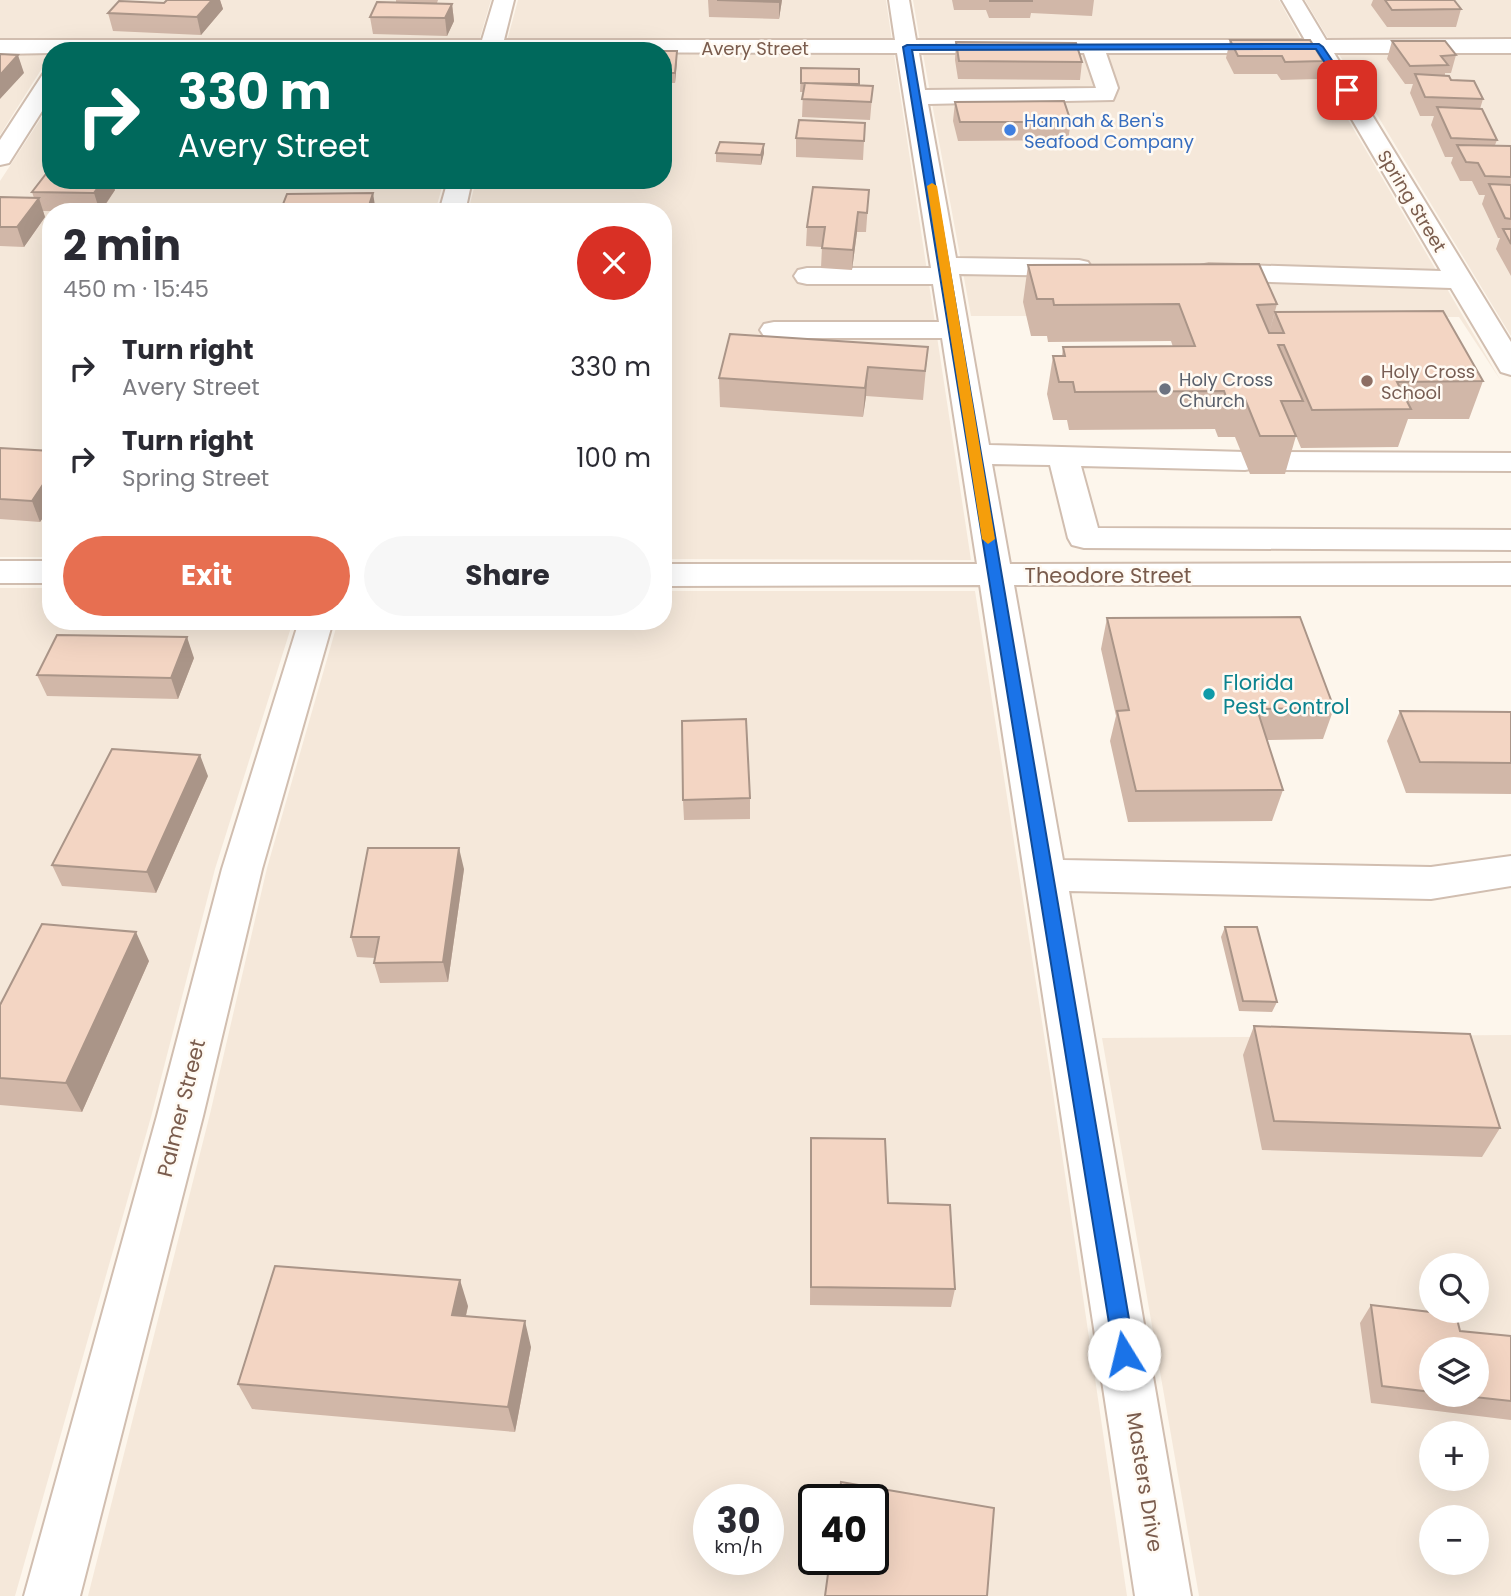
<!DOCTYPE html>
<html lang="en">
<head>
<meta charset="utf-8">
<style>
  :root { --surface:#fff; --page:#f7f7f7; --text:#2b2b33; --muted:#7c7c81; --accent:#e76f51 }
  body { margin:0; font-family:Poppins,sans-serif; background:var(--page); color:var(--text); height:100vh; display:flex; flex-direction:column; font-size:26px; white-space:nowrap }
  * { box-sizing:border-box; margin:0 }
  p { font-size:23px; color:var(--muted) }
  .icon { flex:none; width:38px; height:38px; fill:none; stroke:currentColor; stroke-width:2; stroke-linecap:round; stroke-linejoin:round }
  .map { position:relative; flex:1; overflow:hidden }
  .side { position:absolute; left:42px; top:203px; width:630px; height:427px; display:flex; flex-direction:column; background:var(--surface); border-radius:28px; box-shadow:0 7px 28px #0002 }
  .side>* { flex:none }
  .hud { position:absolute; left:42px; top:42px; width:630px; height:147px; border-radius:28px; box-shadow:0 7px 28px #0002; background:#00695c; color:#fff; overflow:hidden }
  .controls { position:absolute; left:1419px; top:1253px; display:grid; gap:14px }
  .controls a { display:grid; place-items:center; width:70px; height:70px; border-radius:50%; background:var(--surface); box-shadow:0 7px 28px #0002; font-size:35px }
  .speed { position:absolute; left:693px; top:1484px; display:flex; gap:14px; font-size:35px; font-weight:700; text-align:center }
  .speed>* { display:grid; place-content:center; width:91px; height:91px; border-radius:50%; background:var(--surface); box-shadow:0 7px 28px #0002; line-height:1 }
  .speed small { font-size:18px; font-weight:400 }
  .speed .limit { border:4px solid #111; border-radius:10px; background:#fff; color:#111 }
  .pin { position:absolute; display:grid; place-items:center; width:60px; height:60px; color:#fff; margin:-30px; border-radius:14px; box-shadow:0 4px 10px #0006 }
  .me { position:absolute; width:77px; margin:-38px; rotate:351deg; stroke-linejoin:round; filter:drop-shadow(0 0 5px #0008) }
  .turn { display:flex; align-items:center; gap:24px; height:147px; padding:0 21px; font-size:32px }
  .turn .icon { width:91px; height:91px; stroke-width:2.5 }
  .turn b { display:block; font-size:49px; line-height:60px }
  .round { display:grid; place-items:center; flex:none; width:74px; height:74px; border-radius:37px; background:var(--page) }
  .summary { display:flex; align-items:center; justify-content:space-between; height:119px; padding:0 21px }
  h1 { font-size:42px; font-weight:700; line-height:52px }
  .button { display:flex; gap:14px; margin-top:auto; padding:14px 21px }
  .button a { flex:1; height:80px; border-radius:42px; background:var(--accent); color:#fff; font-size:28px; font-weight:700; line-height:80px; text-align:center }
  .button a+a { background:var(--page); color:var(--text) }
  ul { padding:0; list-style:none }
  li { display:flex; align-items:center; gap:21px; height:91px; padding:0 21px }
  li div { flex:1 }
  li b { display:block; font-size:26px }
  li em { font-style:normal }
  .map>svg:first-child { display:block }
</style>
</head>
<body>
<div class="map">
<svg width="1511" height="1596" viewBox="0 0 1511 1596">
  <rect width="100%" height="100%" fill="#fdf6ec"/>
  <path fill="#f5e8da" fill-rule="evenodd" d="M0,0H491L479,41L0,40Z
    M518,0H886L892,41H507Z
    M913,0H1279L1301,40L920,41Z
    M1305,0H1511V40H1329Z
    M0,53L51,54L0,135Z
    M1309,53L1501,381L1459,317L971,316L923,54Z
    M1338,53H1511V336L1362,90Z
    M663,54H894L971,560L663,559V212H468L476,180H663Z
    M51,103V180H444L435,212H51V557H0V181Z
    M0,588H51V621H293L215,869L151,1117L15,1596H0Z
    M663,591H975L1052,1086L1127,1596H88L210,1114L267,868L338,621H663ZM709,1500H768V1559H709ZM814,1500H873V1559H814Z
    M1511,1035V1596H1199L1102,1038ZM1432,1265H1477V1311H1432ZM1432,1349H1477V1395H1432ZM1432,1433H1477V1479H1432ZM1432,1517H1477V1563H1432Z"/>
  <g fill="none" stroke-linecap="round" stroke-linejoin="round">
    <g stroke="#d1beb0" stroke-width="4">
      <path id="minor" d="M494,0H514L504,40H895L889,0H909L916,40H1305L1282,0H1302L1326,40L1511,39V53H1334L1511,342V375L1501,372L1451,288L1209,280L1200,278L1196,272L1200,266L1209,264L1441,271L1313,53H1106L1118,88L1113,100L928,104L956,258L1079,260L1088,262L1092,268L1088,274L1079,276L959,274L989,445L1245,452L1256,454L1260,461L1256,468L1245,470L1081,466L1098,528L1511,530V550L1084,548L1072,545L1068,538L1050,465L992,464L1010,564L1511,563V585H1014L1063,860L1431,867L1511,856V886L1431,899L1069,891L1191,1596H1135L980,585L663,586V564H977L942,338H774L764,336L760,330L764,324L774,322H939L933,284H807L798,282L794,276L798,270L807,268H931L897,53L51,51V53L0,54V40H482ZM919,53H1084L1096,88L925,90Z
        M51,72V97L9,163L0,165V140L43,74Z
        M448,180H472L465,212H439Z
        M1280,452L1511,453V471L1280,470L1269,468L1265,461L1269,454Z
        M0,561H51V583H0Z
        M299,621H333L262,869L203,1116L80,1596H24L157,1116L222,869Z"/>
    </g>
    <use href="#minor" fill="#fff" fill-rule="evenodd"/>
  </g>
  <path fill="#d1b7a8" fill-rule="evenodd" d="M167,0H220L223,9L201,35L113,31L108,13L164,3Z
    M396,0H438L437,3L452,4L454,21L447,36L373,34L370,17L396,2Z
    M708,0H782L779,19L709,17Z
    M952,0H1094L1092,16L1031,13L1030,18H989L986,10H954Z
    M1373,0H1454L1461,9L1456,27H1387L1371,5Z
    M1230,40L1323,61L1318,79L1281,80L1277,74H1234L1226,58Z
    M1392,41L1456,55L1451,73H1445V75L1483,99L1480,109L1497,140L1495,145L1511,146V276L1496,249L1500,238H1498L1482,204L1485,195H1479L1472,181H1460L1451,163L1453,157H1445L1431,125L1434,116H1420L1410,93L1413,84H1405L1387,59Z
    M956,42L1082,62L1080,80L958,79L955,60Z
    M663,51H677L675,83H663Z
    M801,68L859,85L873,86L870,120L802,117L803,92H800Z
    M955,102L1071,122L1068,140L958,141L953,121Z
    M865,123L863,160L796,157V138Z
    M51,152V170L47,158Z
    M716,153H764L761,165L716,162Z
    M115,190L101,212L43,211L45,217L24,247L0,246V197L34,198L32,192Z
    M869,190L866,232H857L852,270L821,268L822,247L806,246L807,227Z
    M1028,265L1277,304L1269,333L1275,312L1483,381L1469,419H1408L1398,447L1301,448L1294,431L1296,436L1285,474H1250L1235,437H1218L1215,429L1069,430L1067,420H1053L1047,394L1053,356H1062L1063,347H1173L1171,341L1048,342L1047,336H1031L1023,302Z
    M928,347L923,400L866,396L863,417L720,407L719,378Z
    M0,448L51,451V506L40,522L0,519Z
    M1107,618L1334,708L1323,739L1266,740L1283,790L1272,821L1128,822L1110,741L1116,716L1101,649Z
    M194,658L178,699L47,696L37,675Z
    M1400,711L1511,712V794L1406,793L1387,741Z
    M208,776L156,893L62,886L52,865Z
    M750,798V819L684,820L683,800Z
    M464,869L448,982L380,983L374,963L375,958L357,957L351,937Z
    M1225,927L1277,1002L1272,1012L1239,1011L1221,937Z
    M149,961L82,1112L0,1105V1005Z
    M1254,1026L1500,1128L1482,1157L1262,1150L1243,1055Z
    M811,1138L888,1203L955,1289L951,1307L810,1305Z
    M1371,1305L1460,1331L1511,1336V1420L1371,1403L1360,1323ZM1432,1349L1477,1395H1432Z
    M468,1306L466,1316L531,1347L515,1432L252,1409L238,1384Z"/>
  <path fill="#aa9588" d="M212,0H220L223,9L201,35L197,17Z
    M779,0H782L779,19Z
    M452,4L454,21L447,36L445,18Z
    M677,51V60L675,83V73Z
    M18,55L24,73L0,99V75Z
    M764,144V153L761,165V155Z
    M103,180H112L115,190L100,212L94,193Z
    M373,193L376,212H367Z
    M39,198L45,217L24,247L17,227Z
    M858,212L857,232L852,270L853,250Z
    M868,367L866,396L863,417L865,388Z
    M44,483L51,500V506L40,522L32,501Z
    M187,637L194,658L178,699L171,678Z
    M200,755L208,776L156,893L147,872Z
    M459,848L464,869L448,982L443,962Z
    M136,932L149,961L82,1112L66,1083Z
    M460,1280L468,1306L460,1341L452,1315Z
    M525,1321L531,1347L515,1432L508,1407Z"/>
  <path fill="#f3d5c3" stroke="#aa9588" stroke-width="2" d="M167,0H212L197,17L108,13L119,1L164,3Z
    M717,0H779V2Z
    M990,0H1032V1H990Z
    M1385,0H1454L1461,9L1392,10Z
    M377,2L452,4L445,18L370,17Z
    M1230,40H1310L1323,61L1285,62L1282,56H1238Z
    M1392,41H1445L1456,55L1441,56L1448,65L1410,66Z
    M956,42L1076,43L1082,62L959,61Z
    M376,43L438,44L436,51H373Z
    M663,51H677L675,73H663Z
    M0,54L18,55L0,75Z
    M801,68L859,69V84L801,83Z
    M1415,74L1449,76L1451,80L1474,81L1483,99L1425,97Z
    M805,83L873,86L871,102L802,99Z
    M1064,101L1071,122H960L955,102Z
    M1437,107L1482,109L1497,140L1451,138Z
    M799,120L865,123L864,141L796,138Z
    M720,142L764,144L761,155L716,153Z
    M1457,145L1511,146V177L1485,176L1478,163L1466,162Z
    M49,170H51V180H103L94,193L32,192Z
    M1489,184L1511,185V219L1505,218Z
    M813,187L869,190L867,213L858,212L853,250L822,248L825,227H807Z
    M373,193L367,212H280L287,194Z
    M0,197L39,198L17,227H0Z
    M1503,229H1511V244Z
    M1259,264L1277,304L1257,305L1269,333H1284L1275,312L1443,311L1483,381L1397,382L1411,409L1312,410L1284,345H1278L1303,401H1281L1296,436H1260L1245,399H1227L1224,391L1075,392L1073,382H1059L1053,356H1065L1063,347L1195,346L1179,304L1054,305L1053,299H1037L1028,265Z
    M730,334L928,347L925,371L868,367L865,388L719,378Z
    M0,448L51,451V483H44L32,501L0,499Z
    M1300,617L1334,708L1257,709L1283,790L1136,791L1117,711L1129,710L1107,618Z
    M57,635L187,637L171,678L37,675Z
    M1400,711L1511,712V763L1420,762Z
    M746,719L750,798L683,800L682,721Z
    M112,749L200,755L147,872L52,865Z
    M368,848H459L443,962L374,963L379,937H351Z
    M42,924L136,932L66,1083L0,1078V1005Z
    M1225,927H1257L1277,1002L1243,1001Z
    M1254,1026L1470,1034L1500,1128L1274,1121Z
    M811,1138L885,1139L888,1203L950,1205L955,1289L811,1287Z
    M275,1266L460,1280L452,1315L525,1321L508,1407L238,1384Z
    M1371,1305L1456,1315L1460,1331L1511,1336V1401L1456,1395H1477V1349H1432V1392L1382,1386Z
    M841,1482L994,1508L987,1596H825L830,1559H873V1500H839Z"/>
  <path fill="#1a73e8" stroke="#114b97" stroke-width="2" d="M1319,44L1323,47L1352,90L1351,92H1344L1316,49L912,50L1135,1354L1132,1361L1124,1364L1117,1361L1114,1354L903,47L907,45Z"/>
  <path fill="#f59e0b" d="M932,183L937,186L995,539L988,544L982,539L927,186Z"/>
  <circle fill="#3f7fe0" stroke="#fffaf3" stroke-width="2.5" cx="1010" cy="130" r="7"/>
  <circle fill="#8d6e63" stroke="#fffaf3" stroke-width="2.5" cx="1367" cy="381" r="7"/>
  <circle fill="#6b7280" stroke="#fffaf3" stroke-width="2.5" cx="1165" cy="389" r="7"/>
  <circle fill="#0f9aa8" stroke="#fffaf3" stroke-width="2.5" cx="1209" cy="694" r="7"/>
  <g text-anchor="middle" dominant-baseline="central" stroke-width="5" stroke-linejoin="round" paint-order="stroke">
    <g font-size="18" fill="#7a5c4d" stroke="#fffaf3">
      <text x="755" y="48">Avery Street</text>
      <text transform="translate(1412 201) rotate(59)">Spring Street</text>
    </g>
    <g font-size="18" fill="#366cbe" stroke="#fffaf3" text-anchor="start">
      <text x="1024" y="120">Hannah &amp; Ben's<tspan x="1024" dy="21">Seafood Company</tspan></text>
    </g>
    <g font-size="18" fill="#785e54" stroke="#fffaf3" text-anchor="start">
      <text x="1381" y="371">Holy Cross<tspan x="1381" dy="21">School</tspan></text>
    </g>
    <g font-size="18" fill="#5b616d" stroke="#fffaf3" text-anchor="start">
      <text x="1179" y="379">Holy Cross<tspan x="1179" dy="21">Church</tspan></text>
    </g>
    <g font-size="21" fill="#7a5c4d" stroke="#fffaf3">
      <text x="1108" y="575">Theodore Street</text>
      <text transform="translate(181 1108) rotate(-76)">Palmer Street</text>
      <text transform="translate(1145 1482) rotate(81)">Masters Drive</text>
    </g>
    <g font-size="21" fill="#0d838f" stroke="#fffaf3" text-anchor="start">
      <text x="1223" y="682">Florida<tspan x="1223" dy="24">Pest Control</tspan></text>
    </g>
  </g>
</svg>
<div class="controls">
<a><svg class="icon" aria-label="search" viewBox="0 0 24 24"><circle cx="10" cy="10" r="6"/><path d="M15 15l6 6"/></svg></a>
<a><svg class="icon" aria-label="layers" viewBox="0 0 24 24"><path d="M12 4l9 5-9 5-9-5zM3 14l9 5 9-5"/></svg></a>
<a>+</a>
<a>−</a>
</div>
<div class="speed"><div>30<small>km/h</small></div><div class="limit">40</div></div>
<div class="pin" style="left:1347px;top:90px;background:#d93025"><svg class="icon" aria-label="arrive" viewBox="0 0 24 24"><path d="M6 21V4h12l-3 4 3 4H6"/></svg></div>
<svg class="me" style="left:1124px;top:1354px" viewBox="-20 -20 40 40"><circle r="19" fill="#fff"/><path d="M0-13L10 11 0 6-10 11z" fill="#1a73e8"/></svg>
<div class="hud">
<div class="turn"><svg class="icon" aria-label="right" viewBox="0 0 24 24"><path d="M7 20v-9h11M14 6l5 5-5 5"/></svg><div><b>330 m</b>Avery Street</div></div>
</div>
<section class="side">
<div class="summary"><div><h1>2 min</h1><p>450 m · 15:45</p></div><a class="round" style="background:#d93025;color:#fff"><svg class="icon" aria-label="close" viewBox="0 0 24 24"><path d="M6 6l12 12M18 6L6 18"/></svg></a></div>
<ul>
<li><svg class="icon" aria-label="right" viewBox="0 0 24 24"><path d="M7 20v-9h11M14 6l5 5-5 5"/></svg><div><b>Turn right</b><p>Avery Street</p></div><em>330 m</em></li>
<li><svg class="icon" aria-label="right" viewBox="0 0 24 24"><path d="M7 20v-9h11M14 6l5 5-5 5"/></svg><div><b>Turn right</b><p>Spring Street</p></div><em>100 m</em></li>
</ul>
<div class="button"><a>Exit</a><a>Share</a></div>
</section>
</div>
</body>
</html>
